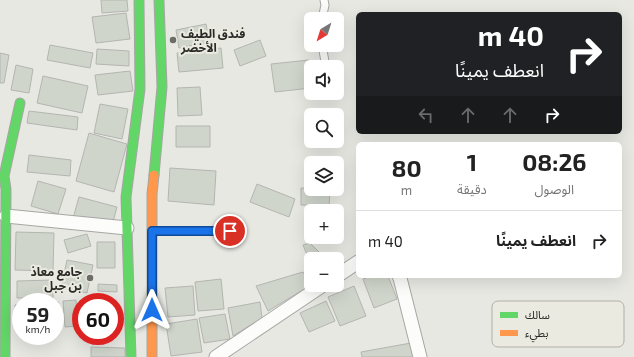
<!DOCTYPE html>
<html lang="ar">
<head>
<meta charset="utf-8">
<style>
  :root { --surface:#fff; --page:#f6f6f6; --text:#222; --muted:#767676; --line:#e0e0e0 }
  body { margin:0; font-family:"Exo 2","Noto Sans Arabic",sans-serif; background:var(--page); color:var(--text); direction:rtl; height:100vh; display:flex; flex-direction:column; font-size:15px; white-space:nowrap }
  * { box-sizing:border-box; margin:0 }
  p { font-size:13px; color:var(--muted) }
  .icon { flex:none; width:22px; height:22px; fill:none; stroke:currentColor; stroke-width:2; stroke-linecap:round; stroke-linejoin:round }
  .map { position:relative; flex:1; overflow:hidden; direction:ltr }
  .sheet { position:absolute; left:356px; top:142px; width:266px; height:136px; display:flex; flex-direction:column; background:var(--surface); border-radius:6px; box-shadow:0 4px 16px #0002; direction:rtl }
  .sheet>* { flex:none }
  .guide { position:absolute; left:356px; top:12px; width:266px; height:122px; border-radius:6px; box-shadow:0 4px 16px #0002; direction:rtl; background:#202124; color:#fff; overflow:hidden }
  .needle { width:26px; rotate:218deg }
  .tools { position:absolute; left:304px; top:12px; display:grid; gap:8px }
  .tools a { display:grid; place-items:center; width:40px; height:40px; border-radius:6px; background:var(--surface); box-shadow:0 4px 16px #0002; font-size:20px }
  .speed { position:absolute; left:12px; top:293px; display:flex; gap:8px; font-size:20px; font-weight:700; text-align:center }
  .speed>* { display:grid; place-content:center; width:52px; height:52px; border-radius:50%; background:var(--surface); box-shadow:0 4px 16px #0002; line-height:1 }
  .speed small { font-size:10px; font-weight:400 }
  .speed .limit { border:6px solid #d22; background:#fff; color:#111 }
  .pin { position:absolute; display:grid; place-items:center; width:34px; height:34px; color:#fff; margin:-17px; border:2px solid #fff; border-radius:50%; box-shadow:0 1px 4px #0007 }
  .me { position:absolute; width:44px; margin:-22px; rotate:0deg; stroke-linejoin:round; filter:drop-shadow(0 0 3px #0008) }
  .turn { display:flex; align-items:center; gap:14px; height:84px; padding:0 12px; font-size:18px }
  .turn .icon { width:52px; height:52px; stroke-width:2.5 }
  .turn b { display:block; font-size:28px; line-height:34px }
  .lanes { display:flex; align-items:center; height:38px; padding:0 12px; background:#0003; justify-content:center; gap:20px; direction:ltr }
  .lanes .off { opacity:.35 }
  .eta { display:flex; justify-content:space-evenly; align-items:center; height:68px; text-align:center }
  .eta b { font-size:24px; font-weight:700; line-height:28px }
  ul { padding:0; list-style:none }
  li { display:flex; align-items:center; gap:12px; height:60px; padding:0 12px; border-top:1px solid var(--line) }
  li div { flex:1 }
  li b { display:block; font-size:15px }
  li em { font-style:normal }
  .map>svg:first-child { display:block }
</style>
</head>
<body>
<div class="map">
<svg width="634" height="357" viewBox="0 0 634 357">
  <rect width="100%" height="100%" fill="#e8e8e3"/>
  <path fill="#cfd5cb" stroke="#b4b5b1" d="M101,0H127L128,11L102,13Z
    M126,13L130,39L96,43L92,17Z
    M206,24L210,42L179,48L176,30Z
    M260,40L266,56L240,66L234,50Z
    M50,45L93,53L90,68L47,60Z
    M221,48L223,68L179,72L177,53Z
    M97,49L129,51V66L96,64Z
    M0,53L9,55L4,83H0Z
    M309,60L311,88L275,92L271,64Z
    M16,65L33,69L29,93L11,90Z
    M130,71L133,91L98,95L95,75Z
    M43,76L88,86L82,113L37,103Z
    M200,87L202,115L178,116L177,88Z
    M100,104L128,109L122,139L94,133Z
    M29,111L78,117L77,130L27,123Z
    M176,126H210V147H176Z
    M89,133L127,144L114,192L76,181Z
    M29,155L71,160L70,176L27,172Z
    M170,168L216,171L214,205L168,201Z
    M38,181L66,189L58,214L31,206Z
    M257,184L295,199L289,217L250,202Z
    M301,188L330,189L329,206L301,205Z
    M79,197L117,207L110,233L72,222Z
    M16,232L54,233L53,271L15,270Z
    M87,234L91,246L68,253L64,240Z
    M97,242H115V268H97Z
    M310,243L326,259H311V264L303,245Z
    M67,260L93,265L87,293L61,288Z
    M303,272L311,285L268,311L256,286Z
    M372,276H388L397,299L374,308L363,279Z
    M221,279L224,309L198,311L195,282Z
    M53,280V298H17V281Z
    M98,284L117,285V292L98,291Z
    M193,286L195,315L168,317L165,288Z
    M354,286L366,316L340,326L328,297Z
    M76,300L78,326L65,327L63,301Z
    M326,301L335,321L309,332L300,313Z
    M58,302L59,319H55V303Z
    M260,302L262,318L233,336L228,308Z
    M21,304V321L16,322L15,305Z
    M225,314L230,339L204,343L199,318Z
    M197,319L202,352L171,356L166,324Z
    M411,343L413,357H362L361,352Z
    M91,347L125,348V357H91Z"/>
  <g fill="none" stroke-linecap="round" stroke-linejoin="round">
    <g stroke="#a6a6a3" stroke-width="9">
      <path id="lane" d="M322,19L325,5L324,0
        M322,45L326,67
        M154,231H230"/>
    </g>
    <g stroke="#a6a6a3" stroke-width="15">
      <path id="street" d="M6,216L127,228
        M337,276L358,262
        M399,276L400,278L420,357
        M216,357L323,285"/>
    </g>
    <g stroke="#a6a6a3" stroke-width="11">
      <path id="fast" d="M154,175L162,87L159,0
        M5,357L6,189L4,176L20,103
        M131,357L126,197L140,89L139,0"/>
    </g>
    <g stroke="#a6a6a3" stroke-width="11">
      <path id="slow" d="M152,357V194L154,175"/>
    </g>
    <use href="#lane" stroke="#fcfcfb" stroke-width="7"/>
    <use href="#street" stroke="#fcfcfb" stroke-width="13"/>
    <use href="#fast" stroke="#63d668" stroke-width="9"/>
    <use href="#slow" stroke="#ff974d" stroke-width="9"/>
  </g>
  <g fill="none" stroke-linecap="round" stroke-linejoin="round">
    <g stroke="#114b97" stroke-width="10">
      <path id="route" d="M152,310V231H230"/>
    </g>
    <use href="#route" stroke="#1a73e8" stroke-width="7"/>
  </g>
  <g fill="#6c6c68" stroke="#eaeae1" stroke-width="1.5">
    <circle cx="173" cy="40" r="4"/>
    <circle cx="90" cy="278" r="4"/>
  </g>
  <g text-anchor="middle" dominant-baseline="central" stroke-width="4" stroke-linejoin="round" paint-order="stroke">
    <g font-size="12" font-weight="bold" fill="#292a26" stroke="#eaeae1" text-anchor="start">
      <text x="181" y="33">فندق الطيف<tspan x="181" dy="14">الأخضر</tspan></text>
      <text x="82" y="271" text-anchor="end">جامع معاذ<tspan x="82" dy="14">بن جبل</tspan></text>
    </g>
  </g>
  <rect x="492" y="301" width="132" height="46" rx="6" fill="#eaeae1" stroke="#b0b0a9" stroke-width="1"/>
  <rect x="500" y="312" width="18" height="6" fill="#63d668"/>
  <rect x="500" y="330" width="18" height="6" fill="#ff974d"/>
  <g font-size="11" fill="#292a26">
    <text x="525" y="319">سالك</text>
    <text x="525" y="337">بطيء</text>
  </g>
</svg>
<div class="tools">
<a><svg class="needle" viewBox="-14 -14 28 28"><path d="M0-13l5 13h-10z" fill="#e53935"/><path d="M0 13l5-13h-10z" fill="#767676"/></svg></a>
<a><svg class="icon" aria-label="sound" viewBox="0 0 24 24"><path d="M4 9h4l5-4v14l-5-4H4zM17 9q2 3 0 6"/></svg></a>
<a><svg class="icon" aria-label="search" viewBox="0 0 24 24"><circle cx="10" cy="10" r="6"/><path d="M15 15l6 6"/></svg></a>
<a><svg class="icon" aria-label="layers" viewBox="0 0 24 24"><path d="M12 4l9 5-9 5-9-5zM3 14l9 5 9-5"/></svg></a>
<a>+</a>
<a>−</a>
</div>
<div class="speed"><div>59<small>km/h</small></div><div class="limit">60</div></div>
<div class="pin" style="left:230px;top:231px;background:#d93025"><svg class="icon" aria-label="arrive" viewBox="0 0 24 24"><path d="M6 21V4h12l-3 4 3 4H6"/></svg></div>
<svg class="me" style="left:152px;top:310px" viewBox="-20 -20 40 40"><path d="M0-17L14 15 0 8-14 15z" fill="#1a73e8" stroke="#fff" stroke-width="4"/></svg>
<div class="guide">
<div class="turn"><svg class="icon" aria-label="right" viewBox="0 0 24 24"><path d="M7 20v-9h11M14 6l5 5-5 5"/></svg><div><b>40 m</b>انعطف يمينًا</div></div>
<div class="lanes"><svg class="icon off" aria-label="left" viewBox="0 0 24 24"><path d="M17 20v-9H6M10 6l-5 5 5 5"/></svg><svg class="icon off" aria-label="ahead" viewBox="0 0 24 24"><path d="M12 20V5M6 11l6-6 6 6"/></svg><svg class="icon off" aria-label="ahead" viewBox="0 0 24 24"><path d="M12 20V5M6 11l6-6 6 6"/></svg><svg class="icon" aria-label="right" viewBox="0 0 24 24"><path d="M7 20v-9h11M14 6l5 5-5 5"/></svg></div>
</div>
<section class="sheet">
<div class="eta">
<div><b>08:26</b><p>الوصول</p></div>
<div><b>1</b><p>دقيقة</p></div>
<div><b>80</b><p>m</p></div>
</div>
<ul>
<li><svg class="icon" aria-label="right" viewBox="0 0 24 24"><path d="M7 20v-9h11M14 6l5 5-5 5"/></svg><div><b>انعطف يمينًا</b></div><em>40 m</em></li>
</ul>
</section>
</div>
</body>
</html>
